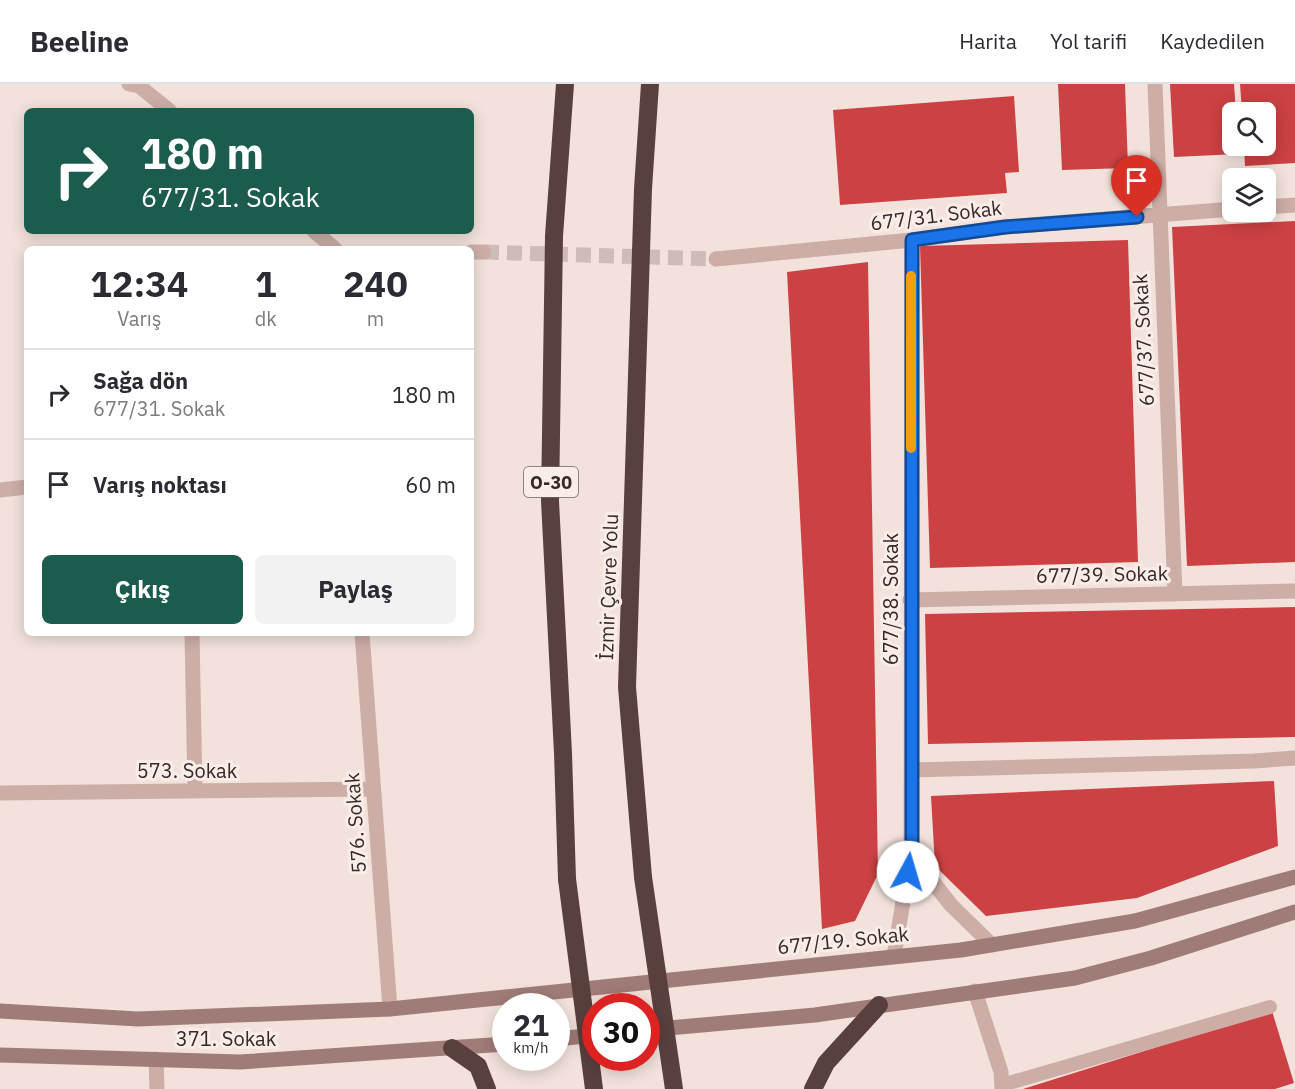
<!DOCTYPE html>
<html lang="tr">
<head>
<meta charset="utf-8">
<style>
  :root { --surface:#fff; --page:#f2f2f3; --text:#2b2b33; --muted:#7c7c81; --line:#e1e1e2; --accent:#1b5c4f }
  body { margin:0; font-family:"IBM Plex Sans",sans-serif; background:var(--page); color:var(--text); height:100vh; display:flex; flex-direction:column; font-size:22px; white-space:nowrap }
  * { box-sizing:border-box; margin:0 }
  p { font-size:20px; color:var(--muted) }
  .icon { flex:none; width:33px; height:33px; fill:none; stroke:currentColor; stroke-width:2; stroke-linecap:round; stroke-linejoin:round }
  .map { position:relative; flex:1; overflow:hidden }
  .drawer { position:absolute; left:24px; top:162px; width:450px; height:390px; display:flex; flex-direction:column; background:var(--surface); border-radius:9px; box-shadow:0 3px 15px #0003 }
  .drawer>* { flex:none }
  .banner { position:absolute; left:24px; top:24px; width:450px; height:126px; border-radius:9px; box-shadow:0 3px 15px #0003; background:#1b5c4f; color:#fff; overflow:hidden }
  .fabs { position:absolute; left:1222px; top:18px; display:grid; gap:12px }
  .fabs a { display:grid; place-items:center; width:54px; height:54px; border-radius:9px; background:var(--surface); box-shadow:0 3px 15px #0003; font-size:30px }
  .speed { position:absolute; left:492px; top:909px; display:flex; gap:12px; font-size:30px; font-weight:700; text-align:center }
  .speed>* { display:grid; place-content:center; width:78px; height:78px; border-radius:50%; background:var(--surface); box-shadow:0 3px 15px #0003; line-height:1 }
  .speed small { font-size:15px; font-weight:400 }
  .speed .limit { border:9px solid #d22; background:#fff; color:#111 }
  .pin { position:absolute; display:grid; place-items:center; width:51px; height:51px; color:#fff; margin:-62px -26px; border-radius:50% 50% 50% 0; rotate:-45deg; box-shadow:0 0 6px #0007 }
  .pin .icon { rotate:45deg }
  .me { position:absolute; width:66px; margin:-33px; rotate:6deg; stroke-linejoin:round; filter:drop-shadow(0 0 4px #0008) }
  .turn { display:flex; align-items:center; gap:21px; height:126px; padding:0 18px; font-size:27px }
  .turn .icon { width:78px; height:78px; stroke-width:2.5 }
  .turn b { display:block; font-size:42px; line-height:51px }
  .eta { display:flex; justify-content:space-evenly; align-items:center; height:102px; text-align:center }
  .eta b { font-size:36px; font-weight:800; line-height:42px }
  .button { display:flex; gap:12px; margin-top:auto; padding:12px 18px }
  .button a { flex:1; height:69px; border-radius:9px; background:var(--accent); color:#fff; font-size:24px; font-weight:800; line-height:69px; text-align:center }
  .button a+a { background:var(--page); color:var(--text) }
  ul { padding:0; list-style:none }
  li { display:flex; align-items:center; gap:18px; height:90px; padding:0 18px; border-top:2px solid var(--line) }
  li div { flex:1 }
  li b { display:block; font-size:22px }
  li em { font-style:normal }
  header { display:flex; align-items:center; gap:36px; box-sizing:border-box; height:84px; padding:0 30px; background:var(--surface); border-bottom:2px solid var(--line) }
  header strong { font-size:28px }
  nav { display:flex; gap:33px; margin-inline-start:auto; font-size:21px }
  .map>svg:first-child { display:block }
</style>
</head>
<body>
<header>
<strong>Beeline</strong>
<nav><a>Harita</a><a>Yol tarifi</a><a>Kaydedilen</a></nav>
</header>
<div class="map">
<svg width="1295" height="1005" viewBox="0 0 1295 1005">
  <rect width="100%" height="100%" fill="#f3e2db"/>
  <path fill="#cc4143" d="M1058,0H1125L1128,84L1062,86Z
    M1170,0H1234L1236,28H1233V62H1238V70L1174,73Z
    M1240,0H1295V79L1245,82L1244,62H1266V28H1242Z
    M1014,12L1019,88L1005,89L1007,109L840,121L833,26Z
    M1295,137V478L1187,482L1172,143Z
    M1128,156L1138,478L930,484L920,162Z
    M868,178L878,790L855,837L822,845L787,188Z
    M1295,523V653L928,660L925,530Z
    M1274,697L1278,762L1137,814L986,832L935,782L931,712Z
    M1272,927L1294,999L1275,1005H1023Z"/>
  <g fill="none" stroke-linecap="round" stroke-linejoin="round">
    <path stroke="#cebdb7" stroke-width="15" stroke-dasharray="15 8" stroke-linecap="butt" d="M484,168L716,175"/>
    <path stroke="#ccaea7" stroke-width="14" d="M1002,1001L1270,923"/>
    <path stroke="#ccaea7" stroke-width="15" d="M1155,0L1175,510
      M1266,123L1295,121
      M716,175L912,156L1005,143L1233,125
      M0,406L27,403
      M910,516L1295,507
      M192,549L195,707
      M362,549L390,925
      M911,686L1254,677L1295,674
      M0,709L373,705
      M911,770L951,821L992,861
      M894,872L911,770L912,156
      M975,907L1001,988L1002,1005
      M156,975L157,1005"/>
    <path stroke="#ccaea7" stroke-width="15" d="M129,0L139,2L170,27
      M314,147L335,165
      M471,168H484"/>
    <path stroke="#a07c78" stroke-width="15" d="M0,927L138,935L390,925L961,866L1135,837L1295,793
      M646,946L815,931L1075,894L1151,874L1295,828
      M556,955L596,951
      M0,971L240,978L506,960"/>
    <path stroke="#59403e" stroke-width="18" d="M565,0L554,152L550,417L563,669L567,795
      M643,793L627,603L643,105L650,0
      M452,964L478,982L487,1005
      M813,1005L826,979L879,921"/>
    <path stroke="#59403e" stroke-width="18" d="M643,793L674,1005
      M567,795L594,1005"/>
  </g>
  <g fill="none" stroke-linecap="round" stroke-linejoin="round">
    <g stroke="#114b97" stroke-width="15">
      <path id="route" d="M908,788L912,770V156L1005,143L1137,133"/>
    </g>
    <use href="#route" stroke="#1a73e8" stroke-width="10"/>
    <path stroke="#f59e0b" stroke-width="10" d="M911,364V192"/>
  </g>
  <g text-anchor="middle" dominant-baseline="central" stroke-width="6" stroke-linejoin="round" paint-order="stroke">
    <rect fill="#faede8" stroke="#726462" stroke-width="1.5" x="524" y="383" width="54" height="30" rx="4.5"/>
    <g font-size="18" font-weight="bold" fill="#382928">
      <text x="551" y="398">O-30</text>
    </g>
    <g font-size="20" fill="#382928" stroke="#faede8">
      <text transform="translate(936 131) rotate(-7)">677/31. Sokak</text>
      <text transform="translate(1143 256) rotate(-93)">677/37. Sokak</text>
      <text transform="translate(1102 490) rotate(-1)">677/39. Sokak</text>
      <text transform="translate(608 503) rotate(-88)">İzmir Çevre Yolu</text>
      <text transform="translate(890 515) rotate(-90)">677/38. Sokak</text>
      <text x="187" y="686">573. Sokak</text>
      <text transform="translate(355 739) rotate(-94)">576. Sokak</text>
      <text transform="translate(843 856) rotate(-6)">677/19. Sokak</text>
      <text x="226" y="954">371. Sokak</text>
    </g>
  </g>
</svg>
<div class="fabs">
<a><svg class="icon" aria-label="search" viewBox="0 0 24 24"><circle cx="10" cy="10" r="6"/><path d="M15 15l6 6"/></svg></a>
<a><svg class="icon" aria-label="layers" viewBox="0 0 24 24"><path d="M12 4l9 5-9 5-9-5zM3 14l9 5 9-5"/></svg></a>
</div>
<div class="speed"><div>21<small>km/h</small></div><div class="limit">30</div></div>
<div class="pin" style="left:1137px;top:133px;background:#d93025"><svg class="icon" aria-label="arrive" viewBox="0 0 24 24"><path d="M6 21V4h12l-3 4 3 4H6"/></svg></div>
<svg class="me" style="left:908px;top:788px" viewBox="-20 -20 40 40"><circle r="19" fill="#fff"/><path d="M0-13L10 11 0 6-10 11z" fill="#1a73e8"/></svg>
<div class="banner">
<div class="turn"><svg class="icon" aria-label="right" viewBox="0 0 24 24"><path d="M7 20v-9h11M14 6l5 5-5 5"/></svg><div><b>180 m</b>677/31. Sokak</div></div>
</div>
<section class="drawer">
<div class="eta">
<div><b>12:34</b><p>Varış</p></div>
<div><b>1</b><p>dk</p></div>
<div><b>240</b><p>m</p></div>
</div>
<ul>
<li><svg class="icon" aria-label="right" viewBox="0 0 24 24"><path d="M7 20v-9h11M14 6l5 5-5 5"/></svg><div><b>Sağa dön</b><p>677/31. Sokak</p></div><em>180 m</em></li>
<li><svg class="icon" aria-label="arrive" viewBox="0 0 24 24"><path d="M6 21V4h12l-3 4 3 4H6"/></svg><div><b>Varış noktası</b></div><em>60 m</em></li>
</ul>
<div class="button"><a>Çıkış</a><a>Paylaş</a></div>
</section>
</div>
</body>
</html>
